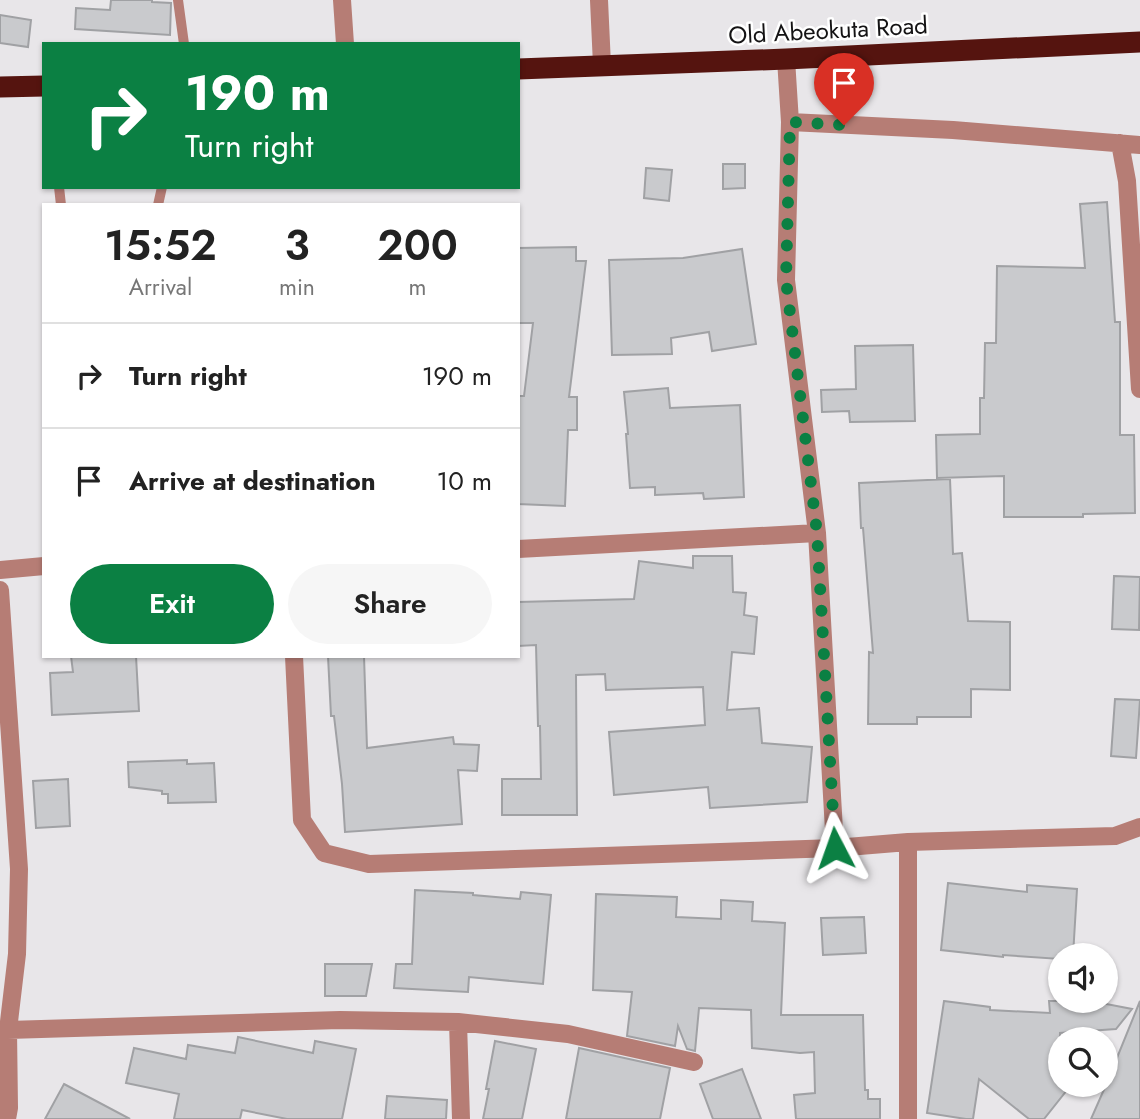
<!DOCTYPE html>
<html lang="en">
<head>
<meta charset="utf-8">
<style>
  :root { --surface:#fff; --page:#f6f6f6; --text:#222; --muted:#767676; --line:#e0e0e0; --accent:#0b8043 }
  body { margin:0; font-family:Jost,sans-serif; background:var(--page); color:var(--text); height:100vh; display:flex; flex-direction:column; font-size:26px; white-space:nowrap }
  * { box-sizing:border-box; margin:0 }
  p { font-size:23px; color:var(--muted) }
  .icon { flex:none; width:38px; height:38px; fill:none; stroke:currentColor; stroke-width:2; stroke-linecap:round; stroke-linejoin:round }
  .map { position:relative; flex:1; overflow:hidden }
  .side { position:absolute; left:42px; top:203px; width:478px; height:455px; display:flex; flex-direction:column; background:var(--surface); border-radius:0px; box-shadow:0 2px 5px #0004 }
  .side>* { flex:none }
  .top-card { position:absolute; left:42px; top:42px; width:478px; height:147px; border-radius:0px; box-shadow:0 2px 5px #0004; background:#0b8043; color:#fff; overflow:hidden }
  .fabs { position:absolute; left:1048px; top:943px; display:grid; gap:14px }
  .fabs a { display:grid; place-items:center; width:70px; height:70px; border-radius:50%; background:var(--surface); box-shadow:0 2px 5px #0004; font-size:35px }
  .pin { position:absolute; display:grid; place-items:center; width:60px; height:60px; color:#fff; margin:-72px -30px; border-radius:50% 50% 50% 0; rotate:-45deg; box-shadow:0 0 7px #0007 }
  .pin .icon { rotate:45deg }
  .me { position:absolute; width:77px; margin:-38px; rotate:356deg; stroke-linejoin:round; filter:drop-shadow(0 0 5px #0008) }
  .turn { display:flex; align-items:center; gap:24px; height:147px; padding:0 28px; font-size:32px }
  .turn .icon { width:91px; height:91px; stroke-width:2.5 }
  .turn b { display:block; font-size:49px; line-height:60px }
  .eta { display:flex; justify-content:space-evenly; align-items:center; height:119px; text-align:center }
  .eta b { font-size:42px; font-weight:600; line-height:49px }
  .cta { display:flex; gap:14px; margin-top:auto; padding:14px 28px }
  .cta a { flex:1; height:80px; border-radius:42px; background:var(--accent); color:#fff; font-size:28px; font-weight:600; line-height:80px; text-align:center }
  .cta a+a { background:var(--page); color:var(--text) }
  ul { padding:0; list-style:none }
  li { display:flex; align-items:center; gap:21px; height:105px; padding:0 28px; border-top:2px solid var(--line) }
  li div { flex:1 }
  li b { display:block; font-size:26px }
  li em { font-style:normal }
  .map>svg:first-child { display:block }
</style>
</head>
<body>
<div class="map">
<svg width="1140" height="1119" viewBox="0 0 1140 1119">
  <rect width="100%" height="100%" fill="#e8e6e9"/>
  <path fill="#c9cacd" stroke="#a0a1a4" stroke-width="2" d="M111,0H152V2L171,3L170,35L75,29L76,8L110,10Z
    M0,15L31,20L28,47L0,43Z
    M723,164H745V188L723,189Z
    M646,168L672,170L669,201L644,198Z
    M1107,202L1115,322H1120V435H1134L1135,513L1083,514V517H1004V476L937,478L936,435L980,434V398H984L985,343H996L997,266L1085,268L1080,204Z
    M576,247V261H586L569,397H577V430H568L565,506L518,504V396H524L533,323H518V248Z
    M742,249L756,344L712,351L709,332L671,338L672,354L612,355L609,260L683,258Z
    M913,345L915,421L850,422L849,411L822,412L821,390L856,389L855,346Z
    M668,388L670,408L740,405L744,497L704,499L703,493L655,495V487L630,488L626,434H628L624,392Z
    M950,479L953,554L962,553L968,621L1010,622V690L971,689V717H917V724H868L869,652L873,653L863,528H861L859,483Z
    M693,556H732L733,592L746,593L744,615L757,617L754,654L732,652L727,710L759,708L762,743L812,747L807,802L710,808L708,787L614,795L609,732L705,725L703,687L606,690L605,674L576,675L577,815H502V779H541L540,726H538L536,645L518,646V602L634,599L639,561L693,568Z
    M1114,576L1140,577L1139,630L1112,629Z
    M71,656H136L139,711L52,715L50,673L73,672Z
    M328,656H364L367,748L453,737L454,744L479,745L477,771L458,770L462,824L345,832L342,784L334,716H331Z
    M1115,699L1140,700L1136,758L1111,756Z
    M187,760V764L214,763L216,802L168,803V794H162V791L129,787L128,762Z
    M68,779L70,826L36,828L33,781Z
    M948,883L1027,892V885L1077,889L1073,956H1060V959L1003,955V957L941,950Z
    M415,890L473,893V895L520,899L521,892L551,895L543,984L469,977L468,992L394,988L396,964H412Z
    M596,894L677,897L676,917L721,919V900L753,902L752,921L785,923L781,1015H863L865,1090H868V1099H880V1119H796L794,1095L815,1093L814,1052L800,1053L752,1048L751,1010L699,1008L695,1051L687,1049L678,1026L675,1046L627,1036L632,992L593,990Z
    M864,917L866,953L823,955L821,918Z
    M325,964H372L366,996H325Z
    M944,1001L990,1007V1010L1050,1013L1049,1001H1101V1003L1132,1009L1116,1029L1060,1033V1085H1071L1044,1119H1029L979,1079L973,1119H966L927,1113Z
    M1140,1001V1119H1091L1106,1085Z
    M238,1037L313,1053L315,1041L356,1049L342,1119H287L242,1110L240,1119H174L179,1094L126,1083L134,1048L186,1059L188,1045L235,1053Z
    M495,1041L536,1049L522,1119H483L489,1089H486Z
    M579,1048L670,1068L660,1119H566Z
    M742,1069L761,1119H713L700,1084Z
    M64,1084L130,1119H45Z
    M387,1096L447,1100L446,1119H385Z"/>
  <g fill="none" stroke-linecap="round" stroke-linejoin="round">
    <path stroke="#b67d75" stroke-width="10" d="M178,0L184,44
      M59,187L61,205
      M158,205L162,187"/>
    <path stroke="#b67d75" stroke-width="18" d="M342,0L345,44
      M599,0L602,65
      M790,122L953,130L1140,145
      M1120,143L1127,181L1140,389
      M518,549L817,533
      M0,570L44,566
      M0,590L19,869L17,954L8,1030L0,1031
      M294,656L302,820L324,853L369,864L835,848L817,533L786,280L790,122L786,59
      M835,848L908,842L1115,836L1140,827
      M458,1022L461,1119
      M7,1119L9,1108L8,1030L340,1020L458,1022L568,1034L694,1062
      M908,1119V842"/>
    <path stroke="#55140f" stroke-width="21" d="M518,69L786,59L1140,42
      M0,87L44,86"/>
  </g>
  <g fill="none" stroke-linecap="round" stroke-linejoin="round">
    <path stroke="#0b8043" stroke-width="12" stroke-dasharray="0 21.6" d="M835,848L817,533L786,280L790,122L844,125"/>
  </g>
  <g text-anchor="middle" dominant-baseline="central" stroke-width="5" stroke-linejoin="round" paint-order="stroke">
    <g font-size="24" fill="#141314" stroke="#fff">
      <text transform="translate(828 30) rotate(-3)">Old Abeokuta Road</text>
    </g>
  </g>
</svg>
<div class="fabs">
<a><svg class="icon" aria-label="sound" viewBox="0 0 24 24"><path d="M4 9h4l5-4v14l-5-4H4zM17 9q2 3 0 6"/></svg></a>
<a><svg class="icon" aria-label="search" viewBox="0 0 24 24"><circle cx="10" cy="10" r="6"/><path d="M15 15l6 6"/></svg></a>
</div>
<div class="pin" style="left:844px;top:125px;background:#d93025"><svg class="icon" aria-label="arrive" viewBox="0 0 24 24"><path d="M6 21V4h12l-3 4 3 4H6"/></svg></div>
<svg class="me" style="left:835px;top:848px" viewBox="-20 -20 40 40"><path d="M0-17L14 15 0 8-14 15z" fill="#0b8043" stroke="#fff" stroke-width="4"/></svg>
<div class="top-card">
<div class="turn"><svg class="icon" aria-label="right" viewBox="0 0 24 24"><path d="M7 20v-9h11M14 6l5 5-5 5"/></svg><div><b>190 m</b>Turn right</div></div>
</div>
<section class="side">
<div class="eta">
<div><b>15:52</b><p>Arrival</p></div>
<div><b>3</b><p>min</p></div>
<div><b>200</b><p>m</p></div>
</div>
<ul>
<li><svg class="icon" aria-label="right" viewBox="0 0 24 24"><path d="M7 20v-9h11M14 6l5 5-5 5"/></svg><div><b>Turn right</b></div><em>190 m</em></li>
<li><svg class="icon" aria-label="arrive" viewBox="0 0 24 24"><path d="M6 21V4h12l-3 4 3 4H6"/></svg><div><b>Arrive at destination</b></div><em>10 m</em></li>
</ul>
<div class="cta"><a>Exit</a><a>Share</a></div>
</section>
</div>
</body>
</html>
